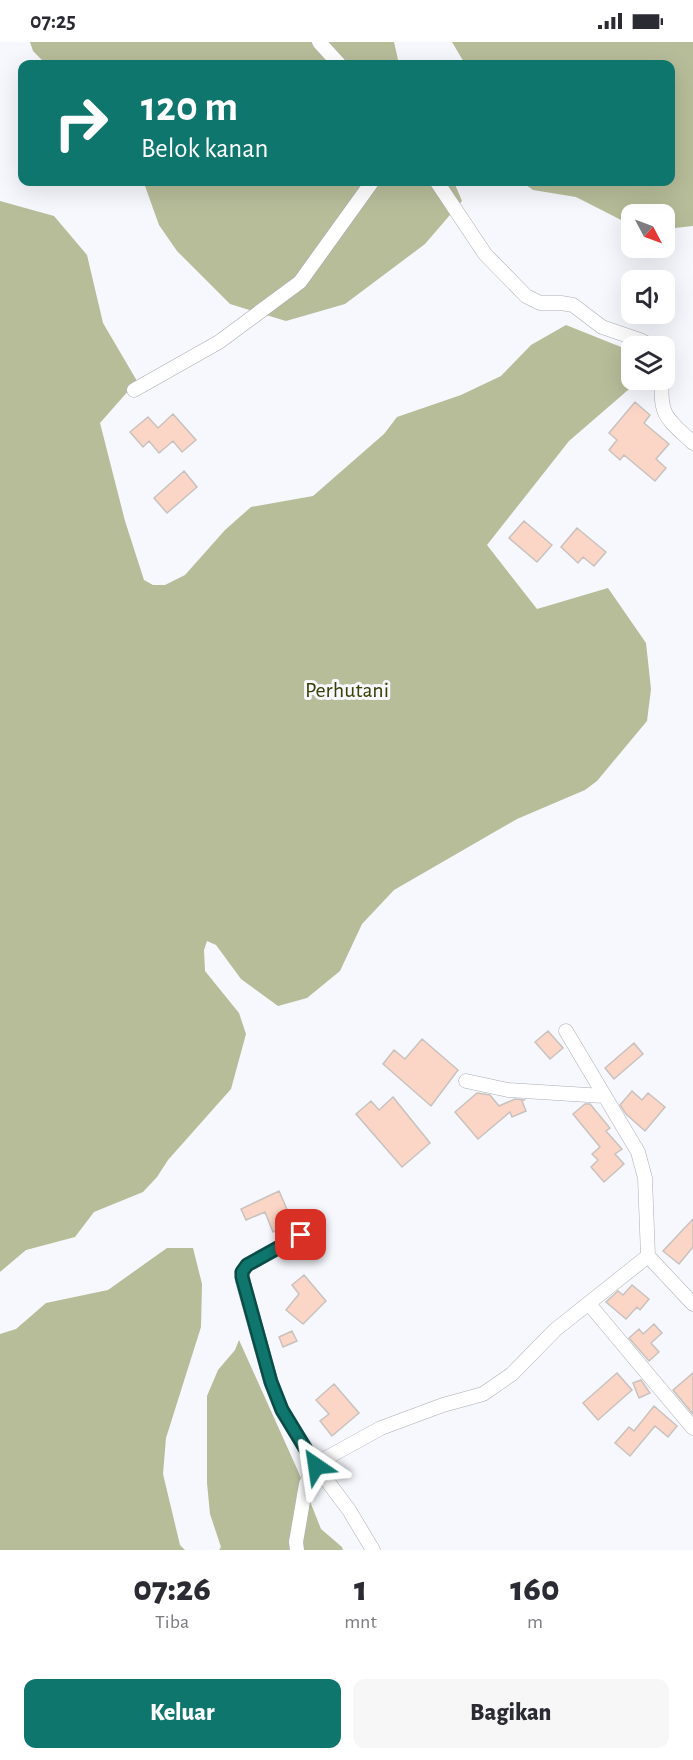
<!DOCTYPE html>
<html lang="id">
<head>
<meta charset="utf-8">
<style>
  :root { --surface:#fff; --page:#f7f7f7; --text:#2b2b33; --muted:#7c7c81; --accent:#0f766e }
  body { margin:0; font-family:"Alegreya Sans",sans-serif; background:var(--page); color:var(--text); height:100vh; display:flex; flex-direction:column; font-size:22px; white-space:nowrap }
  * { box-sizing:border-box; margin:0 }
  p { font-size:20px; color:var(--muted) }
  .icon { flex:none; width:33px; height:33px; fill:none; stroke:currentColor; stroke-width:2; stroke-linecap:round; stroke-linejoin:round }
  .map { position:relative; height:1508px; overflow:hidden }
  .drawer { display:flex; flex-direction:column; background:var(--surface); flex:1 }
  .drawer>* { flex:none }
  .top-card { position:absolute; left:18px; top:18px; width:657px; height:126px; border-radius:12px; box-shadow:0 6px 24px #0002; background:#0f766e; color:#fff; overflow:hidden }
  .needle { width:39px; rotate:131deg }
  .fabs { position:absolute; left:621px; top:162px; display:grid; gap:12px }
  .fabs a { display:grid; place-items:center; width:54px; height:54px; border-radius:12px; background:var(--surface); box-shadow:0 6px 24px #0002; font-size:30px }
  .pin { position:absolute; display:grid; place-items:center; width:51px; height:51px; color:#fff; margin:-26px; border-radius:12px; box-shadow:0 3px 9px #0006 }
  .me { position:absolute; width:66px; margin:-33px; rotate:328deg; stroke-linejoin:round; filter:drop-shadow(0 0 4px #0008) }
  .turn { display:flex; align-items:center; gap:21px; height:126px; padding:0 24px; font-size:27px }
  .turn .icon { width:78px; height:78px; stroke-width:2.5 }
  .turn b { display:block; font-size:42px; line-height:51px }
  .eta { display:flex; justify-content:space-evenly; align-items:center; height:102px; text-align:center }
  .eta b { font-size:36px; font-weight:800; line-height:42px }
  .cta { display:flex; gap:12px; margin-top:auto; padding:12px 24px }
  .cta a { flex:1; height:69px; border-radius:12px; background:var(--accent); color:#fff; font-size:24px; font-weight:800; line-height:69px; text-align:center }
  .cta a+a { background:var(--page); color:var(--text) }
  .status { display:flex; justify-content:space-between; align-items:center; height:42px; padding:0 30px; background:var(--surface); direction:ltr }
  .status svg { height:16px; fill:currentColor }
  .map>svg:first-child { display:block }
</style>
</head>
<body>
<div class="status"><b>07:25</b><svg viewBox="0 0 49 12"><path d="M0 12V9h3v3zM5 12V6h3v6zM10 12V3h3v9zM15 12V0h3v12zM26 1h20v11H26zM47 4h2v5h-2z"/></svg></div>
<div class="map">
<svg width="693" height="1508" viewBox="0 0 693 1508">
  <rect width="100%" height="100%" fill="#f6f8fd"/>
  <path fill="#b7bc99" d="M30,0H394L399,22H46L33,9Z
    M452,0H693V184L665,187L664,172H632L631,183L576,155L533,148L522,140H670V22H465Z
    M141,140H454L462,159L425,202L345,262L286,279L230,262L177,209L159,183L145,144Z
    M0,159L54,174L87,213L103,281L137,339L100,381L125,479L144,538L153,543H165L185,533L225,488L251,465L313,454L384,392L397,375L461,353L501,334L531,303L566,283L631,309L632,338H638L635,342L569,399L487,503L537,567L608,546L646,601L651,647L647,679L597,739L585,748L517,777L394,848L362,882L340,929L307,956L278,964L241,937L216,903L207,899L204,908L205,929L239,971L246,992L231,1047L168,1118L157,1135L143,1150L94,1170L75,1195L26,1208L0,1230Z
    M167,1206H193L202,1242L201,1285L166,1396L163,1432L180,1503L185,1508H0V1292L16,1287L46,1261L108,1248Z
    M239,1298L298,1429L321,1487L342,1505L343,1508H219L221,1505L210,1472L207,1441V1354L218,1328L235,1308Z"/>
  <path fill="#fbd5c5" stroke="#c8c2bf" stroke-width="1.5" d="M635,360L650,373L644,381L669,402L656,417L666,426L655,439L624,413L620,418L609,408L617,398L609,391Z
    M173,372L196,398L182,410L173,399L159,411L149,399L143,405L130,390L148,375L158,386Z
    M184,429L197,445L167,471L154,456Z
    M524,479L552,503L537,520L509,496Z
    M577,486L606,510L594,524L583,515L578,521L561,505Z
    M548,989L563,1006L550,1017L535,1000Z
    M422,997L458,1028L431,1064L383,1022L394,1008L405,1017Z
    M634,1001L643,1012L614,1037L605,1026Z
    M632,1049L642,1058L648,1051L665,1065L645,1089L626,1072L620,1063Z
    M477,1051L490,1053L499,1064L515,1057L524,1058L522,1059L526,1069L512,1075L510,1070L478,1097L455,1070Z
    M393,1055L430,1101L402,1125L356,1072L371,1059L379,1068Z
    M585,1062H590L610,1086L606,1089L622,1107L615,1112L624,1122L604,1140L591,1125L598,1118L592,1112L600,1105L573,1072Z
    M279,1149L293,1181L273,1190L265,1170L246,1178L241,1167Z
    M693,1177V1205L679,1222L663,1209Z
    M304,1233L326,1259L303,1282L286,1268L299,1252L292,1243Z
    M632,1243L649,1257L640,1268L637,1265L626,1277L606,1260L618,1249L623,1253Z
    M654,1282L662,1291L651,1301L659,1310L649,1319L629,1296L639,1287L643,1292Z
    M292,1289L297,1299L283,1305L279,1295Z
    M617,1331L632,1348L598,1378L583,1361Z
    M693,1331V1372L673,1348Z
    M641,1338L650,1351L639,1356L633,1341Z
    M334,1342L359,1371L332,1394L320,1379L329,1372L316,1358Z
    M654,1364L677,1384L668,1395L655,1384L630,1414L615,1401L629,1385L634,1389Z"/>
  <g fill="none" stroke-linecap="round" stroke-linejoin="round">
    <g stroke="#acaeb3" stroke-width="15">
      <path id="street" d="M319,0L339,22
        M437,140L485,212L526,254L540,261H561L573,263L602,285L640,298L652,304
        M662,338C659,375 668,377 693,401
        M134,348L219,300L300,240L372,140
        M566,989L638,1110L645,1136L648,1214L693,1262
        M466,1039L508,1048L604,1054
        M301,1193L247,1223L242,1230L243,1240L271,1340L282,1368L316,1424L349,1468L373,1508
        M589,1262L693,1386
        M297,1508L296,1500L306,1442L312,1430L321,1419L381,1386L443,1363L483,1352L512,1332L555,1288L648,1214"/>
    </g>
    <use href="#street" stroke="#fff" stroke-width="14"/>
  </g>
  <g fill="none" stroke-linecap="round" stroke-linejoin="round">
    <g stroke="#0a4d48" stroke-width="15">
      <path id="route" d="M301,1193L247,1223L242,1230V1235L271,1340L282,1368L316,1424"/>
    </g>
    <use href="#route" stroke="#0f766e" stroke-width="10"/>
  </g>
  <g text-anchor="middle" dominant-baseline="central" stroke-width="6" stroke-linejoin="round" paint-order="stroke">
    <g font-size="22" fill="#3a3f02" stroke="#f6f8fd">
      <text x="347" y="648">Perhutani</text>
    </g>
  </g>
</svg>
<div class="fabs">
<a><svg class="needle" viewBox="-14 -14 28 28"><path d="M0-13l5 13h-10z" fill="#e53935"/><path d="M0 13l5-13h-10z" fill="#7c7c81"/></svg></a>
<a><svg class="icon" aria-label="sound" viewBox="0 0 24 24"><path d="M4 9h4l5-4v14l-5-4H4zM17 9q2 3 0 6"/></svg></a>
<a><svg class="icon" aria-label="layers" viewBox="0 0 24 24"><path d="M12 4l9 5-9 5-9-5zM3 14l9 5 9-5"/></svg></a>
</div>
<div class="pin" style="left:301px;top:1193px;background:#d93025"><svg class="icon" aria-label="arrive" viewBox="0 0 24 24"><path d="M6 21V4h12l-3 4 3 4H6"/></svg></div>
<svg class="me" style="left:316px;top:1424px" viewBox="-20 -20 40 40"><path d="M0-17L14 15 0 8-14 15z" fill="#0f766e" stroke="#fff" stroke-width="4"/></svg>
<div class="top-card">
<div class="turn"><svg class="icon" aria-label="right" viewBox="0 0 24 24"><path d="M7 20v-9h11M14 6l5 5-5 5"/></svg><div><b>120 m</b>Belok kanan</div></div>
</div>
</div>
<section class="drawer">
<div class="eta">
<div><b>07:26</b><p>Tiba</p></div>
<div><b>1</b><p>mnt</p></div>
<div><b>160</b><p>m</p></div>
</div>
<div class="cta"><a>Keluar</a><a>Bagikan</a></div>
</section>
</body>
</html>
